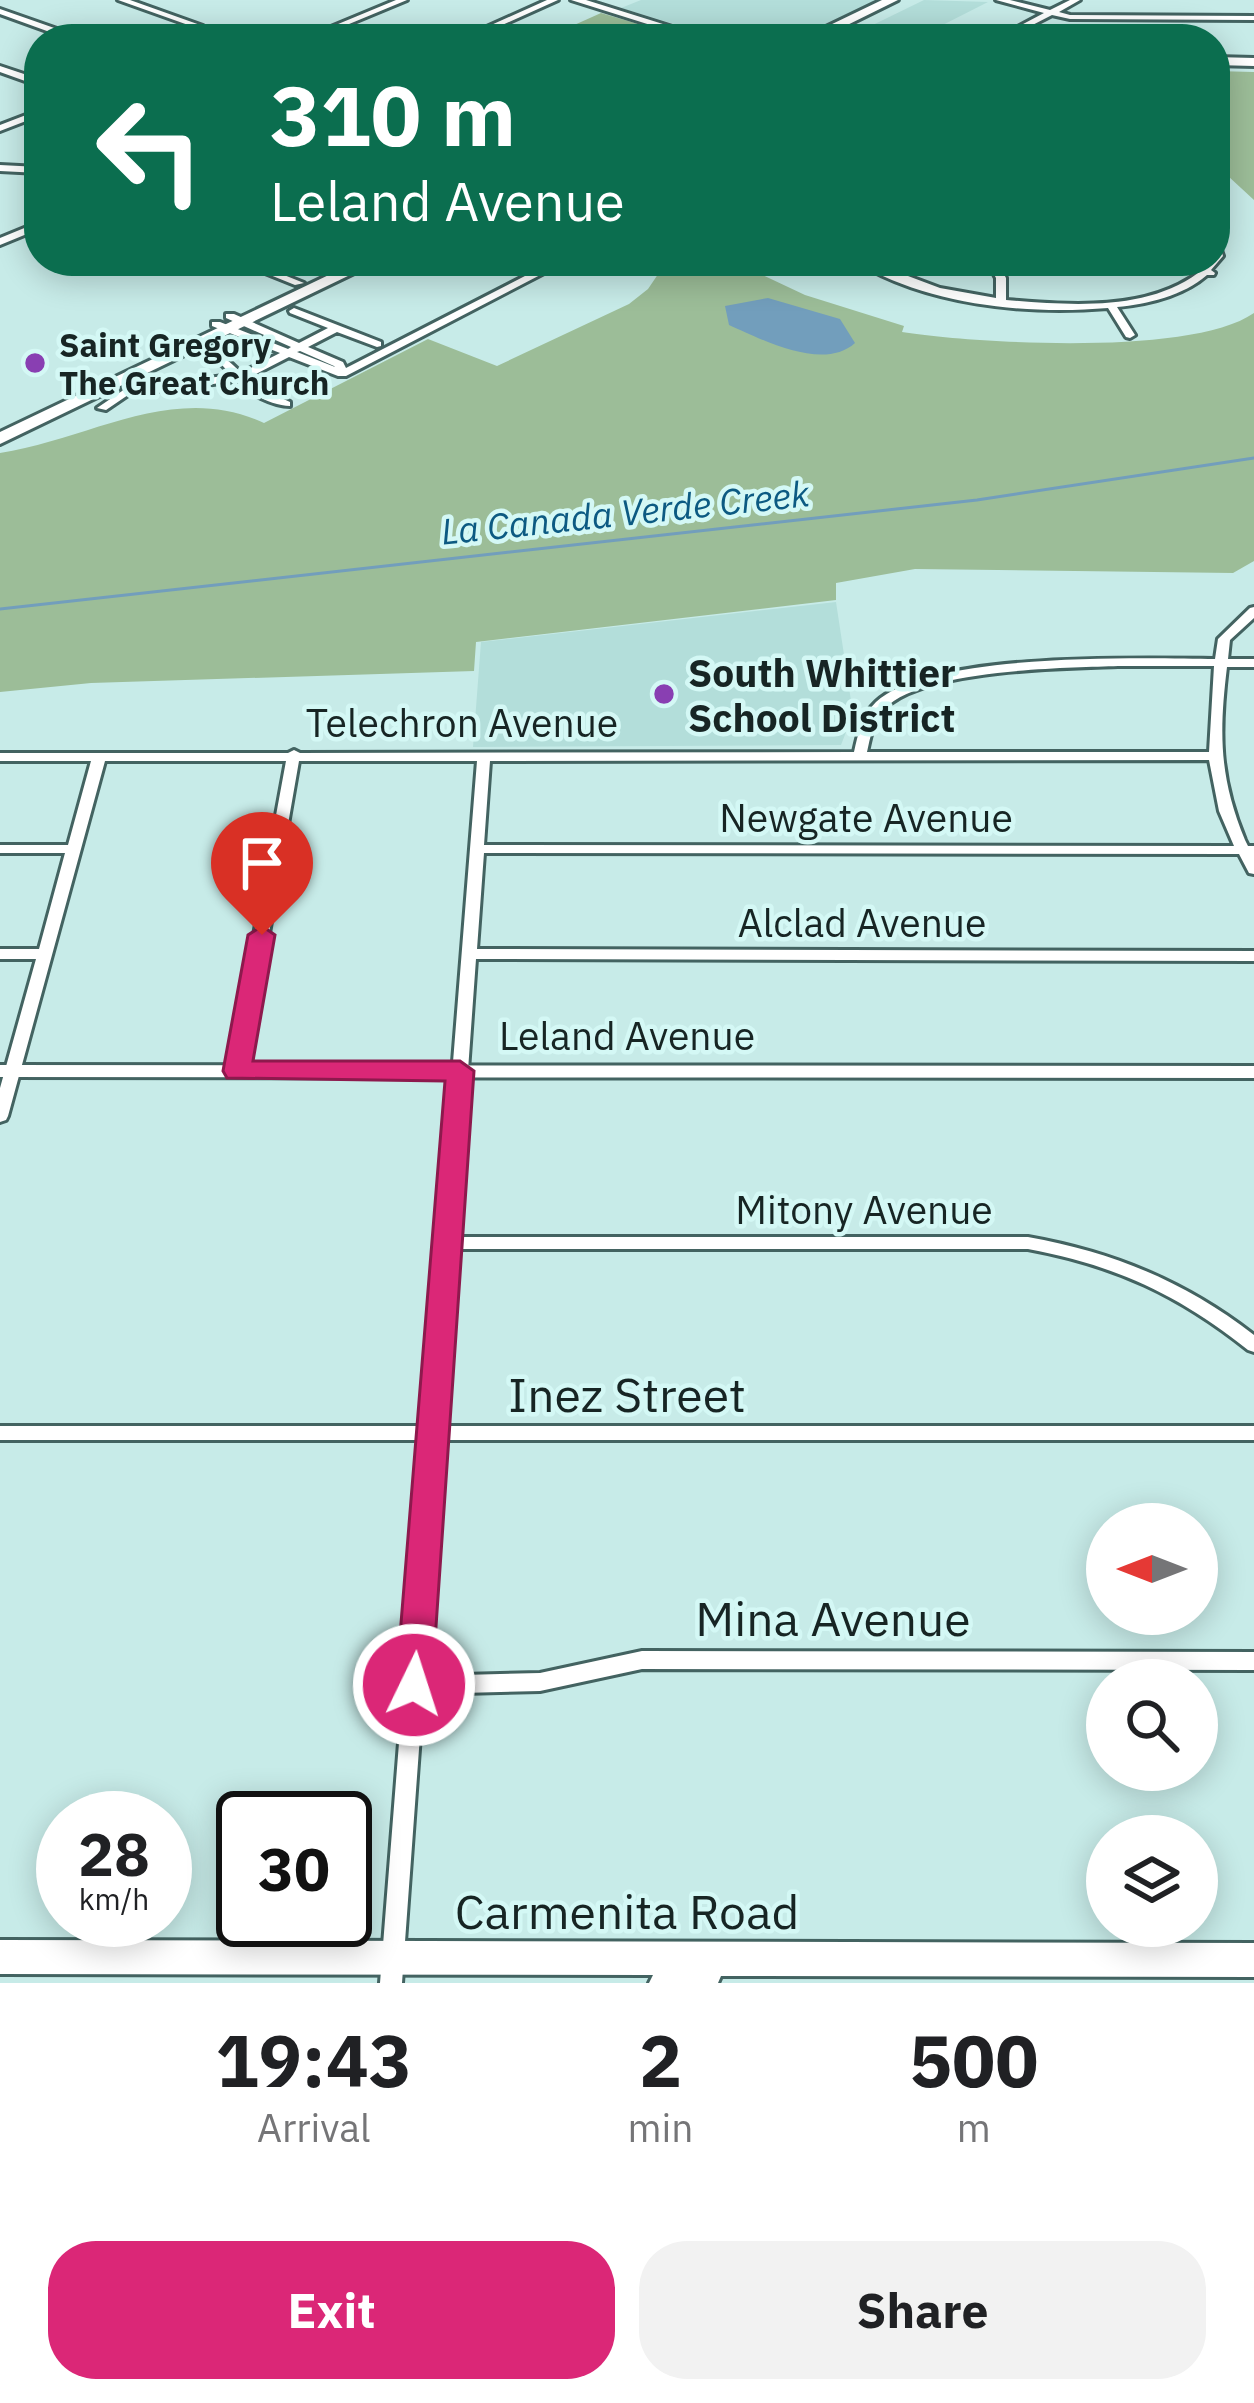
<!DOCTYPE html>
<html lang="en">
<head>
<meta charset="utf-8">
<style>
  :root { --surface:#fff; --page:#f2f2f2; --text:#202124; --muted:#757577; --accent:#db2777 }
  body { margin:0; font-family:"IBM Plex Sans",sans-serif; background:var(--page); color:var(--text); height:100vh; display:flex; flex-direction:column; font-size:45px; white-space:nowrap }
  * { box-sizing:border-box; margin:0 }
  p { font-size:39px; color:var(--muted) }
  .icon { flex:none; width:66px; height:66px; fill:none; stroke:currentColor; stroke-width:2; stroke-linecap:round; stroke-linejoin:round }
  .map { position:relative; height:1983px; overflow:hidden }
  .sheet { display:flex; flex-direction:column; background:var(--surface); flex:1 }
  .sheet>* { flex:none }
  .banner { position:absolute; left:24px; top:24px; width:1206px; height:252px; border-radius:48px; box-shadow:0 6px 30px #0003; background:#0b6e4f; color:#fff; overflow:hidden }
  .needle { width:78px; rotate:270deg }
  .controls { position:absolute; left:1086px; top:1503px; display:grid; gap:24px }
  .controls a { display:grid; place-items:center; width:132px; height:132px; border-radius:50%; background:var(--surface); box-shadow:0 6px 30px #0003; font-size:60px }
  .speed { position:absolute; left:36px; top:1791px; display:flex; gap:24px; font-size:60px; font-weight:700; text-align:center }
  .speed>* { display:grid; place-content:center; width:156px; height:156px; border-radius:50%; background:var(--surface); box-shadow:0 6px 30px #0003; line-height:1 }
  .speed small { font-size:30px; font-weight:400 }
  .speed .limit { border:6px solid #111; border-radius:18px; background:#fff; color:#111 }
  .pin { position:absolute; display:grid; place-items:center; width:102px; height:102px; color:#fff; margin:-123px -51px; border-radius:50% 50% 50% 0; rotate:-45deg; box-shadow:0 0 12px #0007 }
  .pin .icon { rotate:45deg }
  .me { position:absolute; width:132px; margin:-66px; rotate:4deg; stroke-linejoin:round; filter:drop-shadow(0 0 9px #0008) }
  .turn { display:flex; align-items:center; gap:42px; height:252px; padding:0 48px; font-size:54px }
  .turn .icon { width:156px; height:156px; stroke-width:2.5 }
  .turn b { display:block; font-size:84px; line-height:102px }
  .eta { display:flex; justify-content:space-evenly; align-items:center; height:204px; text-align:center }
  .eta b { font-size:72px; font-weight:700; line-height:84px }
  .button { display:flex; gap:24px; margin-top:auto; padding:24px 48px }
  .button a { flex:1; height:138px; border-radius:48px; background:var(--accent); color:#fff; font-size:48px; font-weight:700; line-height:138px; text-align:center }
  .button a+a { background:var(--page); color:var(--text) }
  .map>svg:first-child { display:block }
</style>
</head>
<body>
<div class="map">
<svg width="1254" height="1983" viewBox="0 0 1254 1983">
  <rect width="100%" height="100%" fill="#c7ebe8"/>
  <path fill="#b3deda" d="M641,0H877L794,39H724L621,8Z
    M924,0L988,2L921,36L927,39H844Z
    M836,602L853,714L841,745L473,747L481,642Z"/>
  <path fill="#9cbd98" d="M601,13L679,36L543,39Z
    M1215,71L1254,72V200L1215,164Z
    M667,261H733L805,295L904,326L902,332C980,344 1192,356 1254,313V561L1233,573L915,569L836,583V600L476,642L474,671L91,683L0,692V453C91,439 174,381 264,423L428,339L497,366L629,304L648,289Z"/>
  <path fill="#729ebc" d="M768,298L840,319L855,343C823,372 761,339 729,325L725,306Z"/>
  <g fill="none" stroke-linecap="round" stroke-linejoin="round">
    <path stroke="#729ebc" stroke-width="3" d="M0,609L977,500L1254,458"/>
    <g stroke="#436361" stroke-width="6">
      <path id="minor" d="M118,0H130L203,26L172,39H160L191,26Z
        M396,0H407L313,39H302Z
        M547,0H558L471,39H460Z
        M996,0H1010L1050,10L1070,0H1080L1059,12L1070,15L1254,16V20L1070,19L1052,15L1005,39H995L1044,13Z
        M0,9L80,37L81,39H69L0,14Z
        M39,110V116L0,131V125Z
        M0,165L39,167V173L0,171Z
        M39,222V229L0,245V238Z
        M1215,244L1220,247L1223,256L1211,270L1215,273L1214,275H1207C1183,296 1148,304 1117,307L1135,335L1130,338L1126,337L1108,308C1026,315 926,305 855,261H868L940,288L996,298V278L987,261H997L1006,278V300C1068,305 1145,312 1198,273L1153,261H1171L1202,268L1208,261H1215Z
        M235,261H249L304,283L295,285Z
        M554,261H567L346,376H338L289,357L246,379L251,384L290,402V406C273,406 248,393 236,381L128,395L106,410L97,408L125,389L231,375L222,365L202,355V351C218,350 231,362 241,373L280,353L212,326V322H220L288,349L291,347L226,318V314H234L299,343L328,328L290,313L289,311L294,308L381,342V346L377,347L337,332L308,347L343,362L346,368ZM300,351L334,366L335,367L297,352Z
        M1254,607V618L1230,640L1228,659H1254V667H1227C1219,733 1219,777 1245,840L1248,846H1254V874L1249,873L1239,854L484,853L477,949L1254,951V961L476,959L456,1237H1028C1113,1252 1186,1282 1254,1335V1352L1248,1350C1179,1295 1115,1265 1028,1249H455L442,1426H1254V1440H441L424,1676L540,1673L642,1651L1254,1652V1670L642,1669L540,1691L423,1694L402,1983H380L423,1440H0V1426H424L477,761H299L245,1071L237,1076L229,1071L286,761H105L8,1116L6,1120L0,1122V1088L36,959H0V949H39L65,853H0V845H68L91,761H0V753H288L294,750L300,753L854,752C858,734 862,715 876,702C929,652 1141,658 1215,659L1218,639L1250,608ZM1118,666H1214L1209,752H867C870,738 873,721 884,709C922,669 1063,668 1118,666ZM1209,760L1219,811L1234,846L484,845L490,761Z"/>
    </g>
    <g stroke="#436361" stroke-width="6">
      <path id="tertiary" d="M571,0H586L711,39H695Z
        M0,66L39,79V86L0,72Z
        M0,1065L1254,1066V1078L0,1077Z"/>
    </g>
    <g stroke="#436361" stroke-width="6">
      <path id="secondary" d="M1215,57L1254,58V66L1215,65Z"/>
    </g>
    <g stroke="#436361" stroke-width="6">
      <path id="primary" d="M882,0H898L819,39H801Z
        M358,261H379L0,444V432Z
        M0,1940L1254,1943V1977L721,1976L718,1983H649L653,1975L0,1974Z"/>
    </g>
    <use href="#minor" fill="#fff" fill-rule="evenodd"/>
    <use href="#tertiary" fill="#fff" fill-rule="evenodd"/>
    <use href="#secondary" fill="#fff" fill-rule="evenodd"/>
    <use href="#primary" fill="#fff" fill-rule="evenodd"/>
  </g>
  <path fill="#db2777" stroke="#8e194d" stroke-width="3" d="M262,926L275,935L253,1061H460L474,1071L432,1685L427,1696L414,1701L401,1696L396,1685L445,1081L227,1078L223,1071L248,935Z"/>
  <g fill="#893fb2" stroke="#d4f8f5" stroke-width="4.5">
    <circle cx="35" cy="363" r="12"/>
    <circle cx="664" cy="694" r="12"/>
  </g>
  <g text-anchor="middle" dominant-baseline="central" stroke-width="9" stroke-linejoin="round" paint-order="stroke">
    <g font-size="33" font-weight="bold" fill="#172524" stroke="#d4f8f5" text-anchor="start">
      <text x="59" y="344">Saint Gregory<tspan x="59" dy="38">The Great Church</tspan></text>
    </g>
    <g font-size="36" font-style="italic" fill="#0c5a82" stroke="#d4f8f5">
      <text transform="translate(625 512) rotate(-6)">La Canada Verde Creek</text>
    </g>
    <g font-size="39" font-weight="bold" fill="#172524" stroke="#d4f8f5" text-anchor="start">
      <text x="688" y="672">South Whittier<tspan x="688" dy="45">School District</tspan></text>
    </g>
    <g font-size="39" fill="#172524" stroke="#d4f8f5">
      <text x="462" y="722">Telechron Avenue</text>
      <text x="866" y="817">Newgate Avenue</text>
      <text x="862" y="922">Alclad Avenue</text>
      <text x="627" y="1035">Leland Avenue</text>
      <text x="864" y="1209">Mitony Avenue</text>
    </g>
    <g font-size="48" fill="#172524" stroke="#d4f8f5">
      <text x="627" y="1394">Inez Street</text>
      <text x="833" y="1618">Mina Avenue</text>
      <text x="627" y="1911">Carmenita Road</text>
    </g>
  </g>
</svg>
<div class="controls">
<a><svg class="needle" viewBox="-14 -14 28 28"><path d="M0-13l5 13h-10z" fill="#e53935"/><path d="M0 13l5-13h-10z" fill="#757577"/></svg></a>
<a><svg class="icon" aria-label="search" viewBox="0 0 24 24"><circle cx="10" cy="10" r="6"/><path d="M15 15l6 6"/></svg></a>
<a><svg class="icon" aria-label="layers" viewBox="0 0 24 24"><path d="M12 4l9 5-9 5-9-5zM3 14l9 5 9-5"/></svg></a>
</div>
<div class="speed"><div>28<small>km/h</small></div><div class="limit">30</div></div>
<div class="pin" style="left:262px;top:935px;background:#d93025"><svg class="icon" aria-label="arrive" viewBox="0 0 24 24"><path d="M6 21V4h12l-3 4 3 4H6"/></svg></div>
<svg class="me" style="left:414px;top:1685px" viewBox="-20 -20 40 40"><circle r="17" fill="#db2777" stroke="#fff" stroke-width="3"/><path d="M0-11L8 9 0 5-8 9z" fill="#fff"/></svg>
<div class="banner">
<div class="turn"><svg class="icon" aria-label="left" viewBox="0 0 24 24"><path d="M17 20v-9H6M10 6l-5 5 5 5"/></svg><div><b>310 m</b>Leland Avenue</div></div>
</div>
</div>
<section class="sheet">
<div class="eta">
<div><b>19:43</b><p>Arrival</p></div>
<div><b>2</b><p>min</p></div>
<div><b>500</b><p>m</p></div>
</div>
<div class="button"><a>Exit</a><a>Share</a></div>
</section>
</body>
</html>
